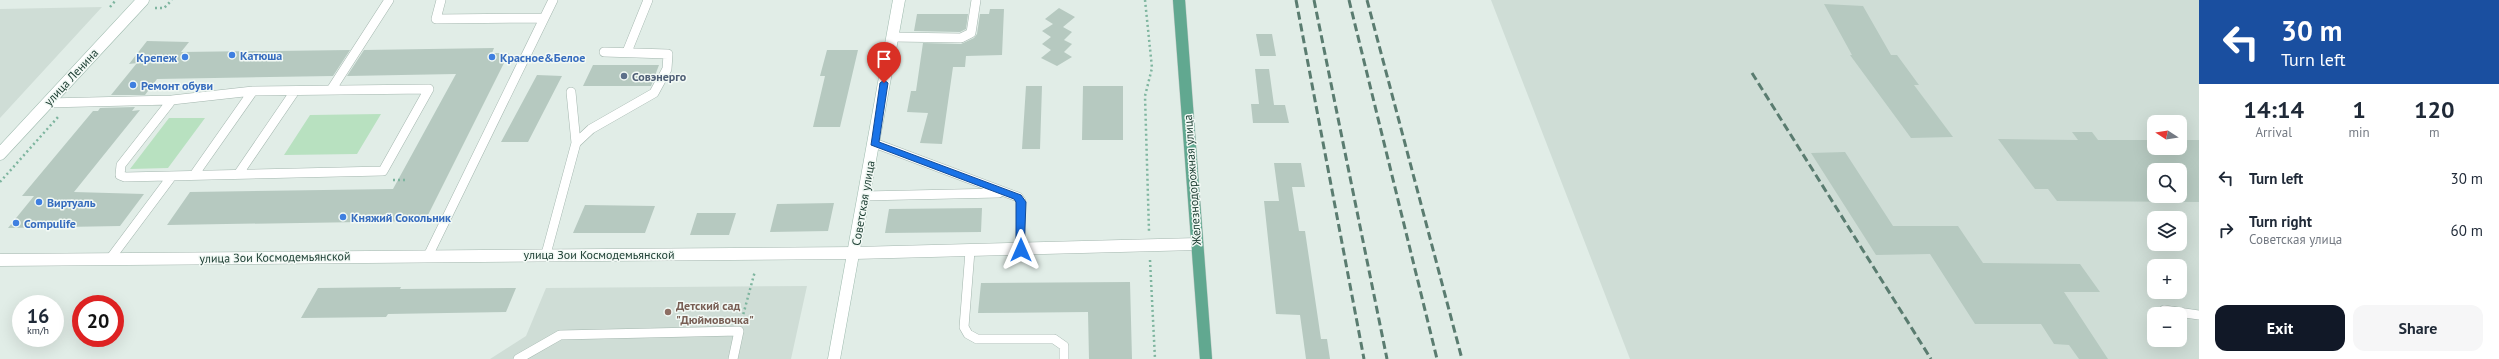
<!DOCTYPE html>
<html lang="en">
<head>
<meta charset="utf-8">
<style>
  :root { --surface:#fff; --page:#f6f6f7; --text:#1f2937; --muted:#747a83; --accent:#111827 }
  body { margin:0; font-family:"PT Sans",sans-serif; background:var(--page); color:var(--text); height:100vh; display:flex; flex-direction:column; font-size:15px; white-space:nowrap }
  * { box-sizing:border-box; margin:0 }
  p { font-size:13px; color:var(--muted) }
  .icon { flex:none; width:22px; height:22px; fill:none; stroke:currentColor; stroke-width:2; stroke-linecap:round; stroke-linejoin:round }
  .map { position:relative; flex:1; overflow:hidden }
  .drawer { display:flex; flex-direction:column; background:var(--surface); width:300px }
  .drawer>* { flex:none }
  .banner { background:#1a4fa0; color:#fff; overflow:hidden }
  .needle { width:26px; rotate:282deg }
  .buttons { position:absolute; left:2147px; top:115px; display:grid; gap:8px }
  .buttons a { display:grid; place-items:center; width:40px; height:40px; border-radius:8px; background:var(--surface); box-shadow:0 4px 16px #0002; font-size:20px }
  .speed { position:absolute; left:12px; top:295px; display:flex; gap:8px; font-size:20px; font-weight:700; text-align:center }
  .speed>* { display:grid; place-content:center; width:52px; height:52px; border-radius:50%; background:var(--surface); box-shadow:0 4px 16px #0002; line-height:1 }
  .speed small { font-size:10px; font-weight:400 }
  .speed .limit { border:6px solid #d22; background:#fff; color:#111 }
  .pin { position:absolute; display:grid; place-items:center; width:34px; height:34px; color:#fff; margin:-41px -17px; border-radius:50% 50% 50% 0; rotate:-45deg; box-shadow:0 0 4px #0007 }
  .pin .icon { rotate:45deg }
  .me { position:absolute; width:44px; margin:-22px; rotate:0deg; stroke-linejoin:round; filter:drop-shadow(0 0 3px #0008) }
  .turn { display:flex; align-items:center; gap:14px; height:84px; padding:0 16px; font-size:18px }
  .turn .icon { width:52px; height:52px; stroke-width:2.5 }
  .turn b { display:block; font-size:28px; line-height:34px }
  .eta { display:flex; justify-content:space-evenly; align-items:center; height:68px; text-align:center }
  .eta b { font-size:24px; font-weight:600; line-height:28px }
  .action { display:flex; gap:8px; margin-top:auto; padding:8px 16px }
  .action a { flex:1; height:46px; border-radius:12px; background:var(--accent); color:#fff; font-size:16px; font-weight:600; line-height:46px; text-align:center }
  .action a+a { background:var(--page); color:var(--text) }
  ul { padding:0; list-style:none }
  li { display:flex; align-items:center; gap:12px; height:52px; padding:0 16px }
  li div { flex:1 }
  li b { display:block; font-size:15px }
  li em { font-style:normal }
  main { display:flex; flex:1; min-height:0 }
  .map>svg:first-child { display:block }
</style>
</head>
<body>
<main>
<div class="map">
<svg width="2199" height="359" viewBox="0 0 2199 359">
  <rect width="100%" height="100%" fill="#e1ede7"/>
  <path fill="#cfddd6" fill-rule="evenodd" d="M1491,0H2199V359H1630ZM2154,122H2180V148H2154ZM2154,170H2180V196H2154ZM2154,218H2180V244H2154ZM2154,266H2180V292H2154ZM2154,314H2180V340H2154Z
    M102,7L0,118V9Z
    M807,286L791,359H490L526,336L546,288Z"/>
  <path fill="#b8e1c0" d="M381,114L357,154L284,155L310,115Z
    M169,118H205L168,168L130,169Z"/>
  <path fill="#b6c9c0" fill-rule="evenodd" d="M1824,4L1863,6L1891,55H1897L1919,85H1914L1953,137L1911,138L1850,55H1852Z
    M1059,8L1075,17L1063,27L1072,32L1064,40L1072,44L1064,52L1072,57L1057,66L1041,58L1051,50L1042,44L1051,37L1042,31L1053,24L1045,19Z
    M990,9H1004L1002,55L966,56L965,67H953L942,144L920,143L928,113L907,112L911,91H916L923,43L961,44L974,38L977,34L980,14H989Z
    M917,14H968L966,29L960,32L914,31Z
    M1256,34H1272L1276,56H1260Z
    M147,41L189,42L181,52L350,50L333,76L157,79L145,95H111L137,63L129,64Z
    M494,48L492,53H509L425,221L167,225L190,192L393,189L456,74L347,76L364,50Z
    M827,50H858L840,127H813L825,76H820Z
    M593,65H659L651,86H583Z
    M1255,69H1269L1274,105H1285L1289,123H1253L1251,104H1259Z
    M537,75L562,76L528,142H501Z
    M1026,86H1042L1040,149H1022Z
    M1083,86H1123V140H1082Z
    M135,107L132,111L140,110L74,192L144,194L120,226L8,228L34,196H22L93,111H98L100,108Z
    M2072,132H2092L2098,140H2154V148H2180V140H2199V202L2057,201L2048,189H2035L1998,139L2078,140ZM2154,170H2180V196H2154Z
    M1845,152L1893,226H1958L1983,263L2080,264L2100,292H2064L2108,359H2079L2069,345L2054,344L2041,324H1975L1930,254L1876,255L1811,153Z
    M1274,163H1301L1305,187H1292L1299,231H1305L1321,339H1327L1330,359H1306L1300,315L1276,314L1264,201H1279Z
    M834,203L828,231L770,232L777,204Z
    M585,205L655,206L645,233H573Z
    M982,208L981,232L885,233L889,209Z
    M697,213H736L729,235H690Z
    M1130,282L1132,359H1089L1088,312L978,313L981,283Z
    M401,287L400,289L516,288L506,312L388,314L386,317L301,318L318,288Z"/>
  <g fill="none" stroke-linecap="round" stroke-linejoin="round">
    <g stroke="#a3b6ae" stroke-width="10">
      <path id="lane" d="M441,0L436,19L544,18
        M892,37L961,38L971,33L976,0
        M627,52L648,0
        M429,89L383,171L125,177L120,175L121,165L172,100L253,91Z
        M331,90L389,0
        M571,92L576,143
        M47,103L172,100
        M874,143L1018,197L1021,201V250
        M239,173L295,91
        M194,175L253,91
        M864,196L999,193
        M970,251L964,327L968,334L977,339H1054L1064,346V359
        M546,254L576,143L591,129L654,93L667,69L668,54L604,52
        M428,256L553,0
        M110,259L172,176
        M2164,310L2199,315
        M518,359L560,335L739,331L733,359"/>
    </g>
    <g stroke="#a3b6ae" stroke-width="13">
      <path id="street" d="M0,260L855,253L1197,244"/>
    </g>
    <g stroke="#9ebaae" stroke-width="13">
      <path id="secondary" d="M0,154L143,0
        M834,359L899,0"/>
    </g>
    <g stroke="#c0cac6" stroke-width="13">
      <path id="primary" d="M1179,0L1206,359"/>
    </g>
    <path stroke="#7eb59f" stroke-width="2.5" stroke-dasharray="2 3" stroke-linecap="butt" d="M1145,0L1152,68L1145,96L1149,231
      M110,7L116,0
      M155,8H164L172,0
      M393,180H406
      M0,182L58,117
      M1150,260L1155,359
      M742,319L755,271"/>
    <use href="#lane" stroke="#fff" stroke-width="9"/>
    <use href="#street" stroke="#fff" stroke-width="12"/>
    <use href="#secondary" stroke="#fff" stroke-width="12"/>
    <use href="#primary" stroke="#61a890" stroke-width="12"/>
    <path stroke="#5a7c70" stroke-width="3" stroke-dasharray="8 4" stroke-linecap="butt" d="M1296,0L1364,359
      M1314,0L1387,359
      M1349,0L1437,359
      M1367,0L1462,359
      M1752,73L1931,359"/>
  </g>
  <path fill="#1a73e8" stroke="#114b97" d="M884,80L888,83L879,142L1021,195L1026,202L1024,252L1021,253L1016,250V202L1014,199L871,145L880,83Z"/>
  <g fill="#3f7fe0" stroke="#f2f9f5" stroke-width="1.5">
    <circle cx="232" cy="55" r="4"/>
    <circle cx="185" cy="57" r="4"/>
    <circle cx="492" cy="57" r="4"/>
    <circle cx="133" cy="85" r="4"/>
    <circle cx="39" cy="202" r="4"/>
    <circle cx="343" cy="217" r="4"/>
    <circle cx="16" cy="223" r="4"/>
  </g>
  <circle fill="#5c6f8a" stroke="#f2f9f5" stroke-width="1.5" cx="624" cy="76" r="4"/>
  <circle fill="#8d6e63" stroke="#f2f9f5" stroke-width="1.5" cx="668" cy="312" r="4"/>
  <g text-anchor="middle" dominant-baseline="central" stroke-width="3" stroke-linejoin="round" paint-order="stroke">
    <g font-size="12" font-weight="bold" fill="#366cbe" stroke="#f2f9f5" text-anchor="start">
      <text x="240" y="55">Катюша</text>
      <text x="177" y="57" text-anchor="end">Крепеж</text>
      <text x="500" y="57">Красное&amp;Белое</text>
      <text x="141" y="85">Ремонт обуви</text>
      <text x="47" y="202">Виртуаль</text>
      <text x="351" y="217">Княжий Сокольник</text>
      <text x="24" y="223">Compulife</text>
    </g>
    <g font-size="12" font-weight="bold" fill="#4e5e75" stroke="#f2f9f5" text-anchor="start">
      <text x="632" y="76">Совэнерго</text>
    </g>
    <g font-size="12" fill="#1f4035" stroke="#f2f9f5">
      <text transform="translate(71 77) rotate(-47)">улица Ленина</text>
      <text transform="translate(1192 180) rotate(-94)">Железнодорожная улица</text>
      <text transform="translate(863 203) rotate(-80)">Советская улица</text>
      <text x="599" y="254">улица Зои Космодемьянской</text>
      <text transform="translate(275 257) rotate(-1)">улица Зои Космодемьянской</text>
    </g>
    <g font-size="12" font-weight="bold" fill="#785e54" stroke="#f2f9f5" text-anchor="start">
      <text x="676" y="305">Детский сад<tspan x="676" dy="14">"Дюймовочка"</tspan></text>
    </g>
  </g>
</svg>
<div class="buttons">
<a><svg class="needle" viewBox="-14 -14 28 28"><path d="M0-13l5 13h-10z" fill="#e53935"/><path d="M0 13l5-13h-10z" fill="#747a83"/></svg></a>
<a><svg class="icon" aria-label="search" viewBox="0 0 24 24"><circle cx="10" cy="10" r="6"/><path d="M15 15l6 6"/></svg></a>
<a><svg class="icon" aria-label="layers" viewBox="0 0 24 24"><path d="M12 4l9 5-9 5-9-5zM3 14l9 5 9-5"/></svg></a>
<a>+</a>
<a>−</a>
</div>
<div class="speed"><div>16<small>km/h</small></div><div class="limit">20</div></div>
<div class="pin" style="left:884px;top:83px;background:#d93025"><svg class="icon" aria-label="arrive" viewBox="0 0 24 24"><path d="M6 21V4h12l-3 4 3 4H6"/></svg></div>
<svg class="me" style="left:1021px;top:250px" viewBox="-20 -20 40 40"><path d="M0-17L14 15 0 8-14 15z" fill="#1a73e8" stroke="#fff" stroke-width="4"/></svg>
</div>
<section class="drawer">
<div class="banner">
<div class="turn"><svg class="icon" aria-label="left" viewBox="0 0 24 24"><path d="M17 20v-9H6M10 6l-5 5 5 5"/></svg><div><b>30 m</b>Turn left</div></div>
</div>
<div class="eta">
<div><b>14:14</b><p>Arrival</p></div>
<div><b>1</b><p>min</p></div>
<div><b>120</b><p>m</p></div>
</div>
<ul>
<li><svg class="icon" aria-label="left" viewBox="0 0 24 24"><path d="M17 20v-9H6M10 6l-5 5 5 5"/></svg><div><b>Turn left</b></div><em>30 m</em></li>
<li><svg class="icon" aria-label="right" viewBox="0 0 24 24"><path d="M7 20v-9h11M14 6l5 5-5 5"/></svg><div><b>Turn right</b><p>Советская улица</p></div><em>60 m</em></li>
</ul>
<div class="action"><a>Exit</a><a>Share</a></div>
</section>
</main>
</body>
</html>
